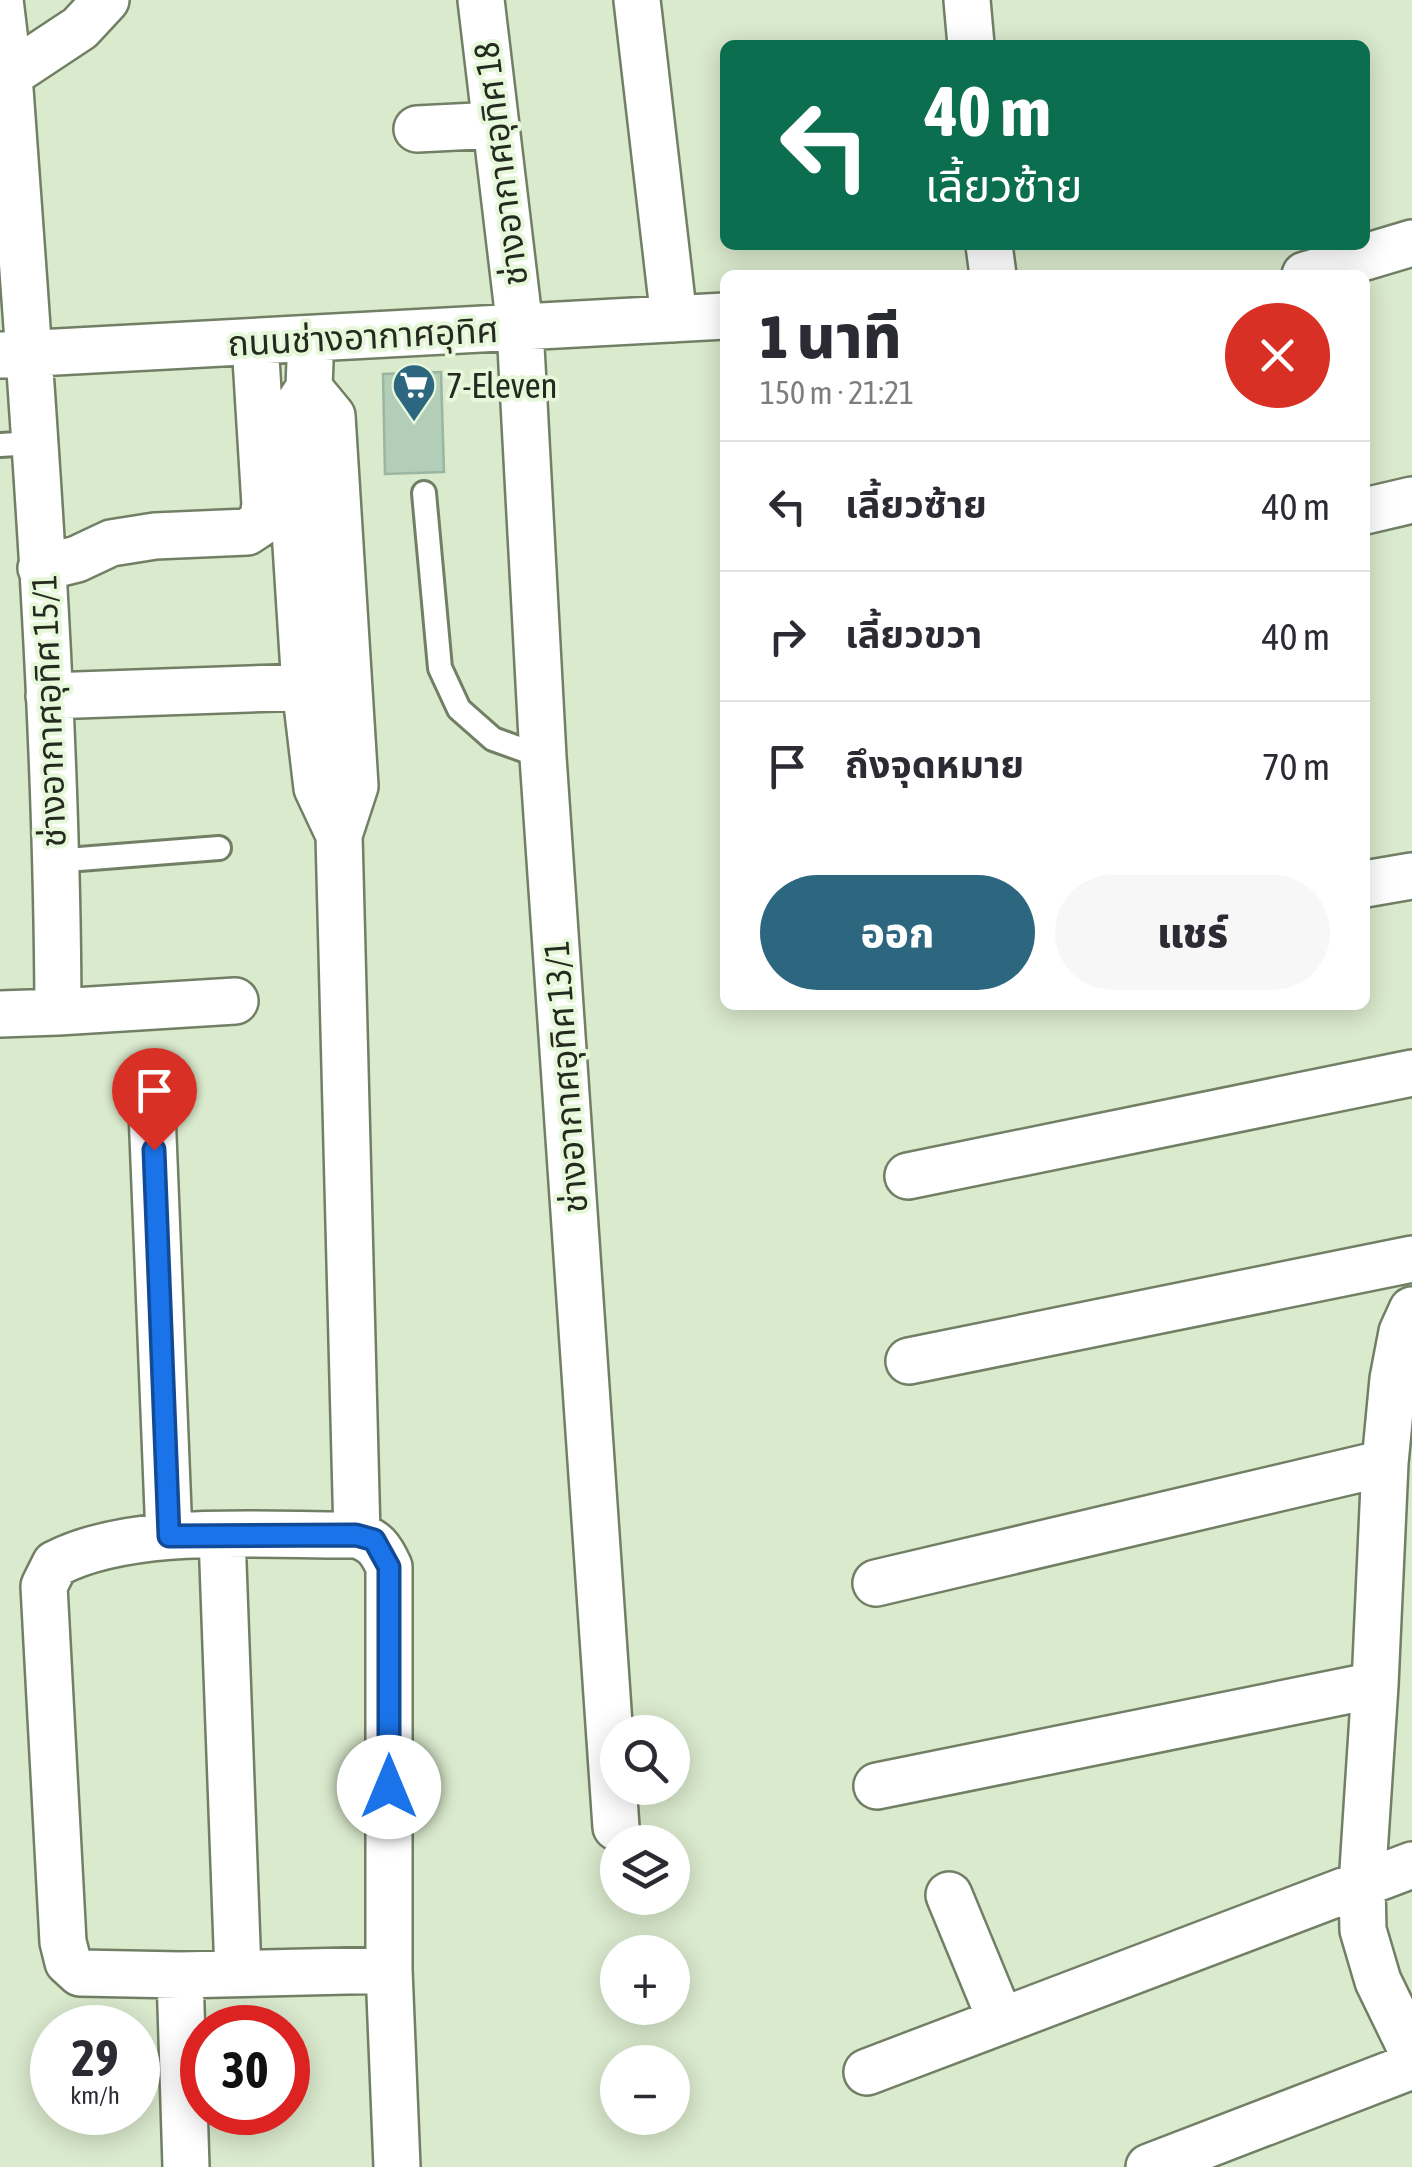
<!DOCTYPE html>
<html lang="th">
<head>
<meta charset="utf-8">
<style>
  :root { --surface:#fff; --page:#f7f7f7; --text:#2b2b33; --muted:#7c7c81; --line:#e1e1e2; --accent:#2c677f }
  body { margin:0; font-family:"Asap Condensed","Noto Sans Thai",sans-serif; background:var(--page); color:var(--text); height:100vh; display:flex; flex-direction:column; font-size:38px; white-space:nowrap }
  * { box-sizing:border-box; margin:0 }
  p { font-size:32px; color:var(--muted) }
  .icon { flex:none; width:55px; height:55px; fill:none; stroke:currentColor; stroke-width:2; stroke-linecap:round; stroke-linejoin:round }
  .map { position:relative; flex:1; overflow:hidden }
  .details { position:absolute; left:720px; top:270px; width:650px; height:740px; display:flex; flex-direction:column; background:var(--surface); border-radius:15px; box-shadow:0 5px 25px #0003 }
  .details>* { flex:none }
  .top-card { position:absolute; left:720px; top:40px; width:650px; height:210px; border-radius:15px; box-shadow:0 5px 25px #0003; background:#0b6e4f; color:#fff; overflow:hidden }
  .controls { position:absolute; left:600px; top:1715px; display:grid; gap:20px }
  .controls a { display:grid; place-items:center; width:90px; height:90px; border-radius:50%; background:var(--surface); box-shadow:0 5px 25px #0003; font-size:50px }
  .speed { position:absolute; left:30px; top:2005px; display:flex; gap:20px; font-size:50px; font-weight:700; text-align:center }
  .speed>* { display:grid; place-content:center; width:130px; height:130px; border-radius:50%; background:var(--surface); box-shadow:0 5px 25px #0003; line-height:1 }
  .speed small { font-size:25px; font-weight:400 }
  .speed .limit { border:15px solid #d22; background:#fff; color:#111 }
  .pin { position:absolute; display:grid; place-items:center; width:85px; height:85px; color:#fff; margin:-102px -42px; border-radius:50% 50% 50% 0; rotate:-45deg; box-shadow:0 0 10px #0007 }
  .pin .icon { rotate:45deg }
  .me { position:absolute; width:110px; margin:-55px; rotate:0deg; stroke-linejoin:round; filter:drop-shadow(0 0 8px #0008) }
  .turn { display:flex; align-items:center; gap:35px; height:210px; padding:0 40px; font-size:45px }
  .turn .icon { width:130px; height:130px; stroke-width:2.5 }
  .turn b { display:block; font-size:70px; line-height:85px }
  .round { display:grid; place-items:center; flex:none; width:105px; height:105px; border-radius:52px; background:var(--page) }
  .head { display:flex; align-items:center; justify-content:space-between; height:170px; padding:0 40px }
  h1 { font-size:60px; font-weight:800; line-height:75px }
  .cta { display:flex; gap:20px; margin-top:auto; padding:20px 40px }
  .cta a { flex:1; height:115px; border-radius:60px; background:var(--accent); color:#fff; font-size:40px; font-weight:800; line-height:115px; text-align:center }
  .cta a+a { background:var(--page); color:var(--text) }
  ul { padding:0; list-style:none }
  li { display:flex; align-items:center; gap:30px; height:130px; padding:0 40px; border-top:2px solid var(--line) }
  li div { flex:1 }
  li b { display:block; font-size:38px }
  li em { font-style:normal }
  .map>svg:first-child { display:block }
</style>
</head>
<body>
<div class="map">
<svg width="1412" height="2167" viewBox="0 0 1412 2167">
  <rect width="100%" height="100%" fill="#daeacd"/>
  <path fill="#b3ceb8" stroke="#9bb6a0" stroke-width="2.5" d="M441,372L444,472L385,474L383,374Z"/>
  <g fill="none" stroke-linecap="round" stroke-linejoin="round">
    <g stroke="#717f65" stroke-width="28">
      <path id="lane" d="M0,445L34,443
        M424,493L440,668L459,709L493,739L543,757
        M54,861L219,848"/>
    </g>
    <g stroke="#717f65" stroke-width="50">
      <path id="street" d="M481,0L520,328L543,757L616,1827
        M637,0L674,319
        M967,0L971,45
        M9,75L80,28L106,0
        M417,129L496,125
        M989,245L993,275
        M1305,275L1412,243
        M0,355L725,316
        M310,361L309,388L288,420L305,687L317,788L339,835
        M309,388L332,416L355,786L339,835L357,1535
        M1365,511L1412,500
        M41,568L77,559L111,543L155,536L247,532L262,522L265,505L255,342
        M49,696L305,687
        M1365,884L1412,876
        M58,1012L235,1001
        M0,1014L58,1012C57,700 31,387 9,75L0,0
        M152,1111L169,1536
        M908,1176L1412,1073
        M1412,1310L1402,1332L1393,1379L1385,1463L1375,1685L1362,1885L1363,1930L1378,1981L1412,2051
        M909,1361L1412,1259
        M222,1536L238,1973
        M876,1583L1385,1463
        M877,1786L1375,1685
        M949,1895L1001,2021
        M389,1970L180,1975L80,1973L68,1962L63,1942L44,1586L55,1564C133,1523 268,1536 357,1535C375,1541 381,1549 389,1567V1970L397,2167
        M180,1975L186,2167
        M867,2072L1412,1865
        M1149,2167L1412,2066"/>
    </g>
    <use href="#lane" stroke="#fff" stroke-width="22"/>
    <use href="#street" stroke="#fff" stroke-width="45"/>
  </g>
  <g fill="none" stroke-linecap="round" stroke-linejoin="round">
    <g stroke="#114b97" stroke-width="25">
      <path id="route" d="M154,1150L169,1536L356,1535L374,1540L389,1567V1787"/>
    </g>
    <use href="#route" stroke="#1a73e8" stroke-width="18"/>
  </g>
  <defs>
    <g id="supermarket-pin" transform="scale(2.25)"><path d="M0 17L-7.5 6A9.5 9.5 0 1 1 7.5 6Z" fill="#2c677f" stroke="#e7f7da"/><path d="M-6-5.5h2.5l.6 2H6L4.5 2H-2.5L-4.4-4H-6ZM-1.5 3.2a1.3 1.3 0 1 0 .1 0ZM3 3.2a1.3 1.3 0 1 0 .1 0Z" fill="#fff"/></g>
  </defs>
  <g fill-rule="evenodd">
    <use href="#supermarket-pin" x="414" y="385"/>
  </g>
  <g text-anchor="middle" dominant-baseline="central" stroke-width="8" stroke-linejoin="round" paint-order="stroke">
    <g font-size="35" fill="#242a1f" stroke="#e7f7da">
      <text transform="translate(500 164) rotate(-97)">ช่างอากาศอุทิศ 18</text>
      <text transform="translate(363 336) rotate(-3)">ถนนช่างอากาศอุทิศ</text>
      <text transform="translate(48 711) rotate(-92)">ช่างอากาศอุทิศ 15/1</text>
      <text transform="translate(565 1077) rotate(-94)">ช่างอากาศอุทิศ 13/1</text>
    </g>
    <g font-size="35" fill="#242a1f" stroke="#e7f7da" text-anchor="start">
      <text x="446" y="385">7-Eleven</text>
    </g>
  </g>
</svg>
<div class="controls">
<a><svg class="icon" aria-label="search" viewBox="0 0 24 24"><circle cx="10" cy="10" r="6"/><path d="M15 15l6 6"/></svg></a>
<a><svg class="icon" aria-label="layers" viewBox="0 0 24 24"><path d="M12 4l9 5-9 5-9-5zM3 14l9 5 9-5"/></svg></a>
<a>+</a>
<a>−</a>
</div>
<div class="speed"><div>29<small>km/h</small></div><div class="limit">30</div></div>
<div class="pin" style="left:154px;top:1150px;background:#d93025"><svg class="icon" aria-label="arrive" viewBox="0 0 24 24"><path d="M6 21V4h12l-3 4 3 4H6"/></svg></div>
<svg class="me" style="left:389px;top:1787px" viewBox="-20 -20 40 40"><circle r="19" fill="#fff"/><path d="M0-13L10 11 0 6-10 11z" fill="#1a73e8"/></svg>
<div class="top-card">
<div class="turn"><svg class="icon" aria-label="left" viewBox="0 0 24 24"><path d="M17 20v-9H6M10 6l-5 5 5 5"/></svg><div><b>40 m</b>เลี้ยวซ้าย</div></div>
</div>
<section class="details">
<div class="head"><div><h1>1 นาที</h1><p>150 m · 21:21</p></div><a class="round" style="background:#d93025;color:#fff"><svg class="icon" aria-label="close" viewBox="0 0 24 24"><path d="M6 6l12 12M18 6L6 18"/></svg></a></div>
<ul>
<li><svg class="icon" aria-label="left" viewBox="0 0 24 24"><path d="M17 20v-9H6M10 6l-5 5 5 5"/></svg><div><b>เลี้ยวซ้าย</b></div><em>40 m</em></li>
<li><svg class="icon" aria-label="right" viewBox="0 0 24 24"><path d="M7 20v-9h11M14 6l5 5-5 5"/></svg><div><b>เลี้ยวขวา</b></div><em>40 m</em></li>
<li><svg class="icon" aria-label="arrive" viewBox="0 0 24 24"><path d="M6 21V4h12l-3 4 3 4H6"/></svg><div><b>ถึงจุดหมาย</b></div><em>70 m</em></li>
</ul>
<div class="cta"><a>ออก</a><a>แชร์</a></div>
</section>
</div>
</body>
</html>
